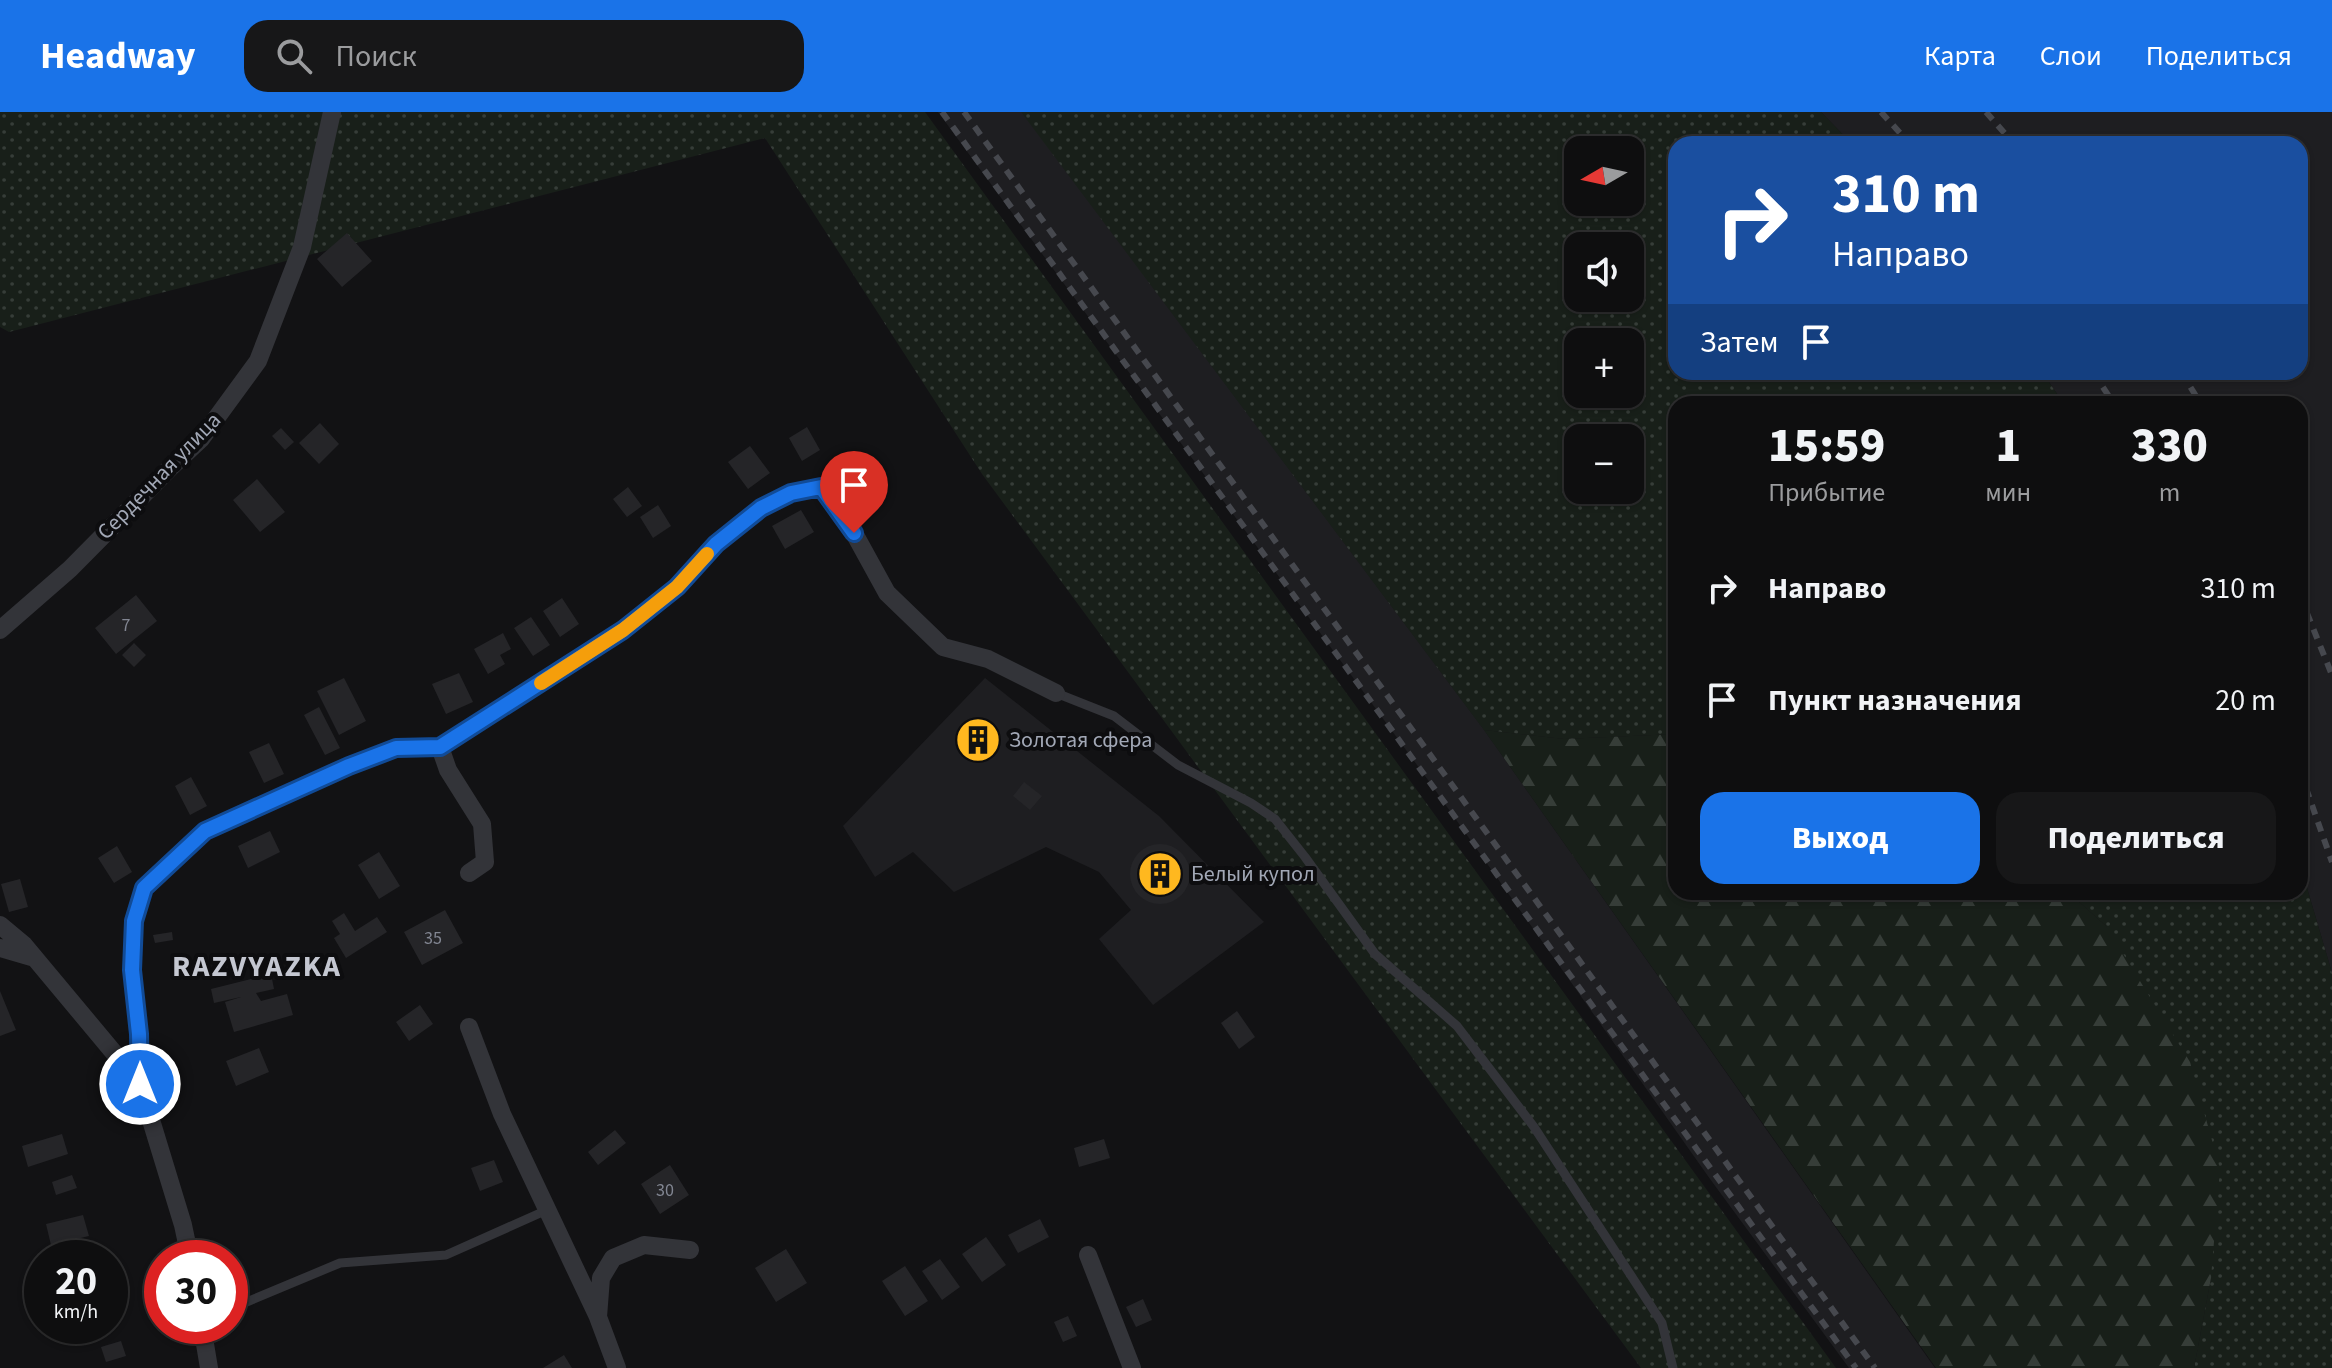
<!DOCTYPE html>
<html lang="ru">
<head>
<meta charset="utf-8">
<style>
  :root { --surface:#0e0e0f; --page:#171718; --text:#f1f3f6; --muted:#9b9c9e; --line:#2e2e2f; --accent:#1a73e8 }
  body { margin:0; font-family:"Source Sans 3",sans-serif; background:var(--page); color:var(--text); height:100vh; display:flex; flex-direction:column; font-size:30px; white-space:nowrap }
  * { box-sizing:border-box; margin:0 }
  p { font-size:26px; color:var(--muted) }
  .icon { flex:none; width:44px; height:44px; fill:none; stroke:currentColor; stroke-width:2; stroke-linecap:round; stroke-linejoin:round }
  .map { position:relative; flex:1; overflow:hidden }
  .drawer { position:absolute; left:1668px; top:284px; width:640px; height:504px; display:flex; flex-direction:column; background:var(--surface); border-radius:24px; box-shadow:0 2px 6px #0004,0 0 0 2px var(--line) }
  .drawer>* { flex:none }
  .banner { position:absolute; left:1668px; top:24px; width:640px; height:244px; border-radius:24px; box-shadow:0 2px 6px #0004,0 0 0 2px var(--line); background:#1a4fa0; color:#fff; overflow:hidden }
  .needle { width:52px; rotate:261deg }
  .tools { position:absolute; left:1564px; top:24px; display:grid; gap:16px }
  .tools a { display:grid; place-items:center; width:80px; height:80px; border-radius:16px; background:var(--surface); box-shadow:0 2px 6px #0004,0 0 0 2px var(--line); font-size:40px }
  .speed { position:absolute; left:24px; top:1128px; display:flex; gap:16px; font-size:40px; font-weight:700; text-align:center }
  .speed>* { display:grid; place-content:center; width:104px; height:104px; border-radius:50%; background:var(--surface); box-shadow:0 2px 6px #0004,0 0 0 2px var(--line); line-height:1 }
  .speed small { font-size:20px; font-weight:400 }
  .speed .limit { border:12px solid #d22; background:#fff; color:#111 }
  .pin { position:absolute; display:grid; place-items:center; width:68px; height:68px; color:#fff; margin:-82px -34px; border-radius:50% 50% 50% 0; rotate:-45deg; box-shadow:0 0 8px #0007 }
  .pin .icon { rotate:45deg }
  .me { position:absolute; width:88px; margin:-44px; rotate:0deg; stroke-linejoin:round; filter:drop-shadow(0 0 6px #0008) }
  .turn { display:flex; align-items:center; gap:28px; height:168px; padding:0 32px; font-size:36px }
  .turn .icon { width:104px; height:104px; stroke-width:2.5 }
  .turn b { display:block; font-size:56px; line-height:68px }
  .then { display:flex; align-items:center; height:76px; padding:0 32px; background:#0003; gap:16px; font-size:30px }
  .eta { display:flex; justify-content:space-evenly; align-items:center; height:136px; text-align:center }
  .eta b { font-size:48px; font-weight:800; line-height:56px }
  .cta { display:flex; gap:16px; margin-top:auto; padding:16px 32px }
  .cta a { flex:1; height:92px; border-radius:24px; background:var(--accent); color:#fff; font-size:32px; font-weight:800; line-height:92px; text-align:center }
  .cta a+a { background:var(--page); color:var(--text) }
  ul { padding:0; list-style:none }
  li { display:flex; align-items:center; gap:24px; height:112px; padding:0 32px }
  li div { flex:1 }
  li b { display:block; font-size:30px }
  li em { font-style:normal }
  header { display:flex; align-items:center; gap:48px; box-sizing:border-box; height:112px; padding:0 40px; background:var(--accent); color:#fff }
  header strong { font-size:38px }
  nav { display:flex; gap:44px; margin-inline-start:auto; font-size:28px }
  .search { width:560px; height:72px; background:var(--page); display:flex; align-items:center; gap:20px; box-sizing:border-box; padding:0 28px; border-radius:24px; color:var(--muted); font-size:30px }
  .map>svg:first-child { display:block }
</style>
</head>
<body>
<header>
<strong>Headway</strong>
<div class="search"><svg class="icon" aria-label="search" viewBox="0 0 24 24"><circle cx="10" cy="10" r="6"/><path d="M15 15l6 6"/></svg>Поиск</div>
<nav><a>Карта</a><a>Слои</a><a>Поделиться</a></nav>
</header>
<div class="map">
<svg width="2332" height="1256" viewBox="0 0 2332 1256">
  <defs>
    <pattern id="grass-dots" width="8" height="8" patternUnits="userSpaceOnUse" patternTransform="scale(2)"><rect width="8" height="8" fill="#181f19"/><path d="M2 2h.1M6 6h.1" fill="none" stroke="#363d38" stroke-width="1.8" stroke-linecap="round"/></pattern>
    <pattern id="forest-firs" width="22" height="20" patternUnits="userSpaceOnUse" patternTransform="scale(2)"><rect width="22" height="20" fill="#181f19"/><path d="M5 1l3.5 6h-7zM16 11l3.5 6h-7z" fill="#363d38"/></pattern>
  </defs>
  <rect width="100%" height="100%" fill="#121214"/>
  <path fill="#1e1e21" d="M938,0H1022L1482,615L1935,1256H1849L1710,1067L1428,668Z
    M1821,0H2332V861L2300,752V292H2064L2042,260H2300V32H1852Z
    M985,566L1159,704L1264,810L1153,893L1099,827L1131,798L1099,760L1046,735L954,780L913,740L875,765L843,714Z"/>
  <path fill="url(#grass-dots)" fill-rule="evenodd" d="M0,0H925L1836,1256H1641L982,362L765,26L9,220L0,215Z
    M1021,0H1821L1852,32H1676V260H2042L2064,292H1676V622L1564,627L1484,618ZM1578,38H1630V90H1578ZM1578,134H1630V186H1578ZM1578,230H1630V282H1578ZM1578,326H1630V378H1578Z
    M2300,752L2332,861V1256H2194L2211,1166L2106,814L2068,780H2300Z"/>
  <path fill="url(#forest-firs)" d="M1484,618L1564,627L1676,622V780H2068L2106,814L2190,950L2220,1057L2211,1166L2194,1256H1936Z"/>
  <path fill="#252528" d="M347,121L372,149L342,175L317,147Z
    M320,311L339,332L319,352L299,331Z
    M807,315L820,338L802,349L789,326Z
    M281,316L294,330L285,338L272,324Z
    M750,334L770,361L748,377L728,350Z
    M257,367L285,400L260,420L233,388Z
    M628,375L642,394L627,405L613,387Z
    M658,393L671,414L653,426L640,405Z
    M801,398L814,420L785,437L772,414Z
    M136,483L157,509L116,542L95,516Z
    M562,486L579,512L560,525L543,499Z
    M531,505L550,533L533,544L514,516Z
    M503,521L511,537L500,543L505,552L488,562L474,537Z
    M134,531L146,543L134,555L122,543Z
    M459,561L473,590L446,602L432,572Z
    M344,566L366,609L339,623L317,579Z
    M319,595L340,636L325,643L304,603Z
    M958 626a20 20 0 1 1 40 0a20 20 0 1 1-40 0Z
    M269,631L284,662L264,671L249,640Z
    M191,665L207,694L190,703L175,674Z
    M1024,670L1042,684L1030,698L1013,684Z
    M270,719L280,740L248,756L238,734Z
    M1130 762a30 30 0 1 1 60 0a30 30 0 1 1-60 0Z
    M117,734L132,760L114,771L98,746Z
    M379,740L400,774L379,787L358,753Z
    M20,767L28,795L9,800L1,772Z
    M445,798L463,831L422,853L404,820Z
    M344,801L355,819L377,805L387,820L346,846L334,826L340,822L332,809Z
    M172,820L173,828L155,831L153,823Z
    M271,862L274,877L256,881L261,889L287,882L293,903L234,920L225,890L241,885L214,891L211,877Z
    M0,879L16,918L0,924Z
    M420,893L433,912L409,929L396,910Z
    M1237,899L1255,925L1239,937L1221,911Z
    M259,936L269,960L236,974L226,949Z
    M615,1018L626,1031L598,1053L588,1040Z
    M62,1022L68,1042L28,1055L22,1034Z
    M1104,1027L1110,1046L1079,1055L1074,1036Z
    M494,1048L503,1070L480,1079L471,1056Z
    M670,1053L689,1083L660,1102L641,1072Z
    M72,1063L77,1076L56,1083L52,1070Z
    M83,1103L89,1124L51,1133L46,1112Z
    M1040,1107L1049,1125L1018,1141L1008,1123Z
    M986,1125L1006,1153L982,1170L962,1142Z
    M786,1137L807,1171L776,1190L755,1156Z
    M940,1147L960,1175L942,1188L922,1159Z
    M905,1154L928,1189L905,1204L882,1169Z
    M1143,1187L1152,1208L1136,1215L1126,1195Z
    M1068,1204L1077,1224L1063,1230L1054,1210Z
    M121,1229L126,1244L106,1250L101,1235Z
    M564,1243L572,1256H543Z"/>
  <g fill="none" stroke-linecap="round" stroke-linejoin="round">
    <path stroke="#333439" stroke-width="9" d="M1056,581L1114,604L1178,653L1251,691L1275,707L1305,745L1375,842L1457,914L1534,1015L1662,1211L1673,1256
      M230,1197L340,1151L446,1143L547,1098"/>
    <path stroke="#333439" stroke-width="18" d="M0,518L70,457L170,356L201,327L258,249L302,135L332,0
      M440,635L448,658L482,712L485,750L469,761
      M0,813L24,833L140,972
      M0,836L35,846
      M469,915L502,1002L598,1205
      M1088,1143L1132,1256
      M190,1146L183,1113L140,972L139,922L132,858L134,809L144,776L205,719L349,654L396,636L440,635L623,518L677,475L716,432L761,396L791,381L821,375L854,421L887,481L943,535L988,547L1056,581
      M202,1214L209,1256
      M617,1256L598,1205L601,1166L613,1146L644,1133L690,1138"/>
    <path stroke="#46484e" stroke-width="6" stroke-dasharray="10 8" stroke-linecap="butt" d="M942,0L1856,1256
      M964,0L1875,1256
      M1881,0L1910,32
      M1986,0L2014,32
      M2093,260L2114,292
      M2181,260L2201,292
      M2300,484L2332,563
      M2300,659L2332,750"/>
  </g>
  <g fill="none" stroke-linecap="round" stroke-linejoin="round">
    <g stroke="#114b97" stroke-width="20">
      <path id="route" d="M140,972L139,922L132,858L134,809L144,776L205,719L349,654L396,636L440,635L623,518L677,475L716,432L761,396L791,381L821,375L854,421"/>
    </g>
    <use href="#route" stroke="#1a73e8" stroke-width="14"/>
    <path stroke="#f59e0b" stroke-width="14" d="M541,571L623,518L677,475L707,442"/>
  </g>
  <defs>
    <g id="building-disc" transform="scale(2.3)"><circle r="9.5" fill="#ffb81f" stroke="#0d0d0f"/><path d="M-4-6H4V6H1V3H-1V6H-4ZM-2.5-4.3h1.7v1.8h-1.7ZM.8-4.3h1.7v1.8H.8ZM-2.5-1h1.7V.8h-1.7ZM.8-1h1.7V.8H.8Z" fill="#111"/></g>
  </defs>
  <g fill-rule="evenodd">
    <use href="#building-disc" x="978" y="628"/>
    <use href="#building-disc" x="1160" y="762"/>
  </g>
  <g text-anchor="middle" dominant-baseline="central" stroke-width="8" stroke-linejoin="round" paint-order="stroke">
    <g font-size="18" fill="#828692">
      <text x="126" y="513">7</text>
      <text x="433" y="826">35</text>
      <text x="665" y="1078">30</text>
    </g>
    <g font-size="22" fill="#a2a8b6" stroke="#0d0d0f">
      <text transform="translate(159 364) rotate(-46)">Сердечная улица</text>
    </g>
    <g font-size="22" fill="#a2a8b6" stroke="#0d0d0f" text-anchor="start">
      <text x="1009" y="628">Золотая сфера</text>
      <text x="1191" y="762">Белый купол</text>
    </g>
    <g font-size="30" font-weight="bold" letter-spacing="2" fill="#c4c7d1" stroke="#0d0d0f">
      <text x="257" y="854">RAZVYAZKA</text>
    </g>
  </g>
</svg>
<div class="tools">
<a><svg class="needle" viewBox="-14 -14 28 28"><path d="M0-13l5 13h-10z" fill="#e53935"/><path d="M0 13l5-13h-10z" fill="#9b9c9e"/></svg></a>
<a><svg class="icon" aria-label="sound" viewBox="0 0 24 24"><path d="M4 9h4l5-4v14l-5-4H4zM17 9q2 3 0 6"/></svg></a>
<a>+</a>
<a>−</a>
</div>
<div class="speed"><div>20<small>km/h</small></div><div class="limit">30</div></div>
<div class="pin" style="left:854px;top:421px;background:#d93025"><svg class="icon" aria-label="arrive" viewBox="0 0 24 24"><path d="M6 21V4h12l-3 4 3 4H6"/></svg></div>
<svg class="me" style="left:140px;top:972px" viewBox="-20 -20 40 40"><circle r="17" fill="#1a73e8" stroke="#fff" stroke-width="3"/><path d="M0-11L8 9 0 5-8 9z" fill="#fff"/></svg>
<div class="banner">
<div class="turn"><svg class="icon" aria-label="right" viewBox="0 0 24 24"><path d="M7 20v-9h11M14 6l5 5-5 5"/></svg><div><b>310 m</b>Направо</div></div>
<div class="then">Затем<svg class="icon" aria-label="arrive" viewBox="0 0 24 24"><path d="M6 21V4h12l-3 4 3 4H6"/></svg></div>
</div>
<section class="drawer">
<div class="eta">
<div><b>15:59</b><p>Прибытие</p></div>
<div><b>1</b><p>мин</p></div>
<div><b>330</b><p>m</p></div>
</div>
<ul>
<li><svg class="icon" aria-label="right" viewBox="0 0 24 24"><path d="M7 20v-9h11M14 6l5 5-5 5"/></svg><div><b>Направо</b></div><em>310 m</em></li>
<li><svg class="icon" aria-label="arrive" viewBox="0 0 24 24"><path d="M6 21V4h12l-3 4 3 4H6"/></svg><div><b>Пункт назначения</b></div><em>20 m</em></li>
</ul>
<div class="cta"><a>Выход</a><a>Поделиться</a></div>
</section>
</div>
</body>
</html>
